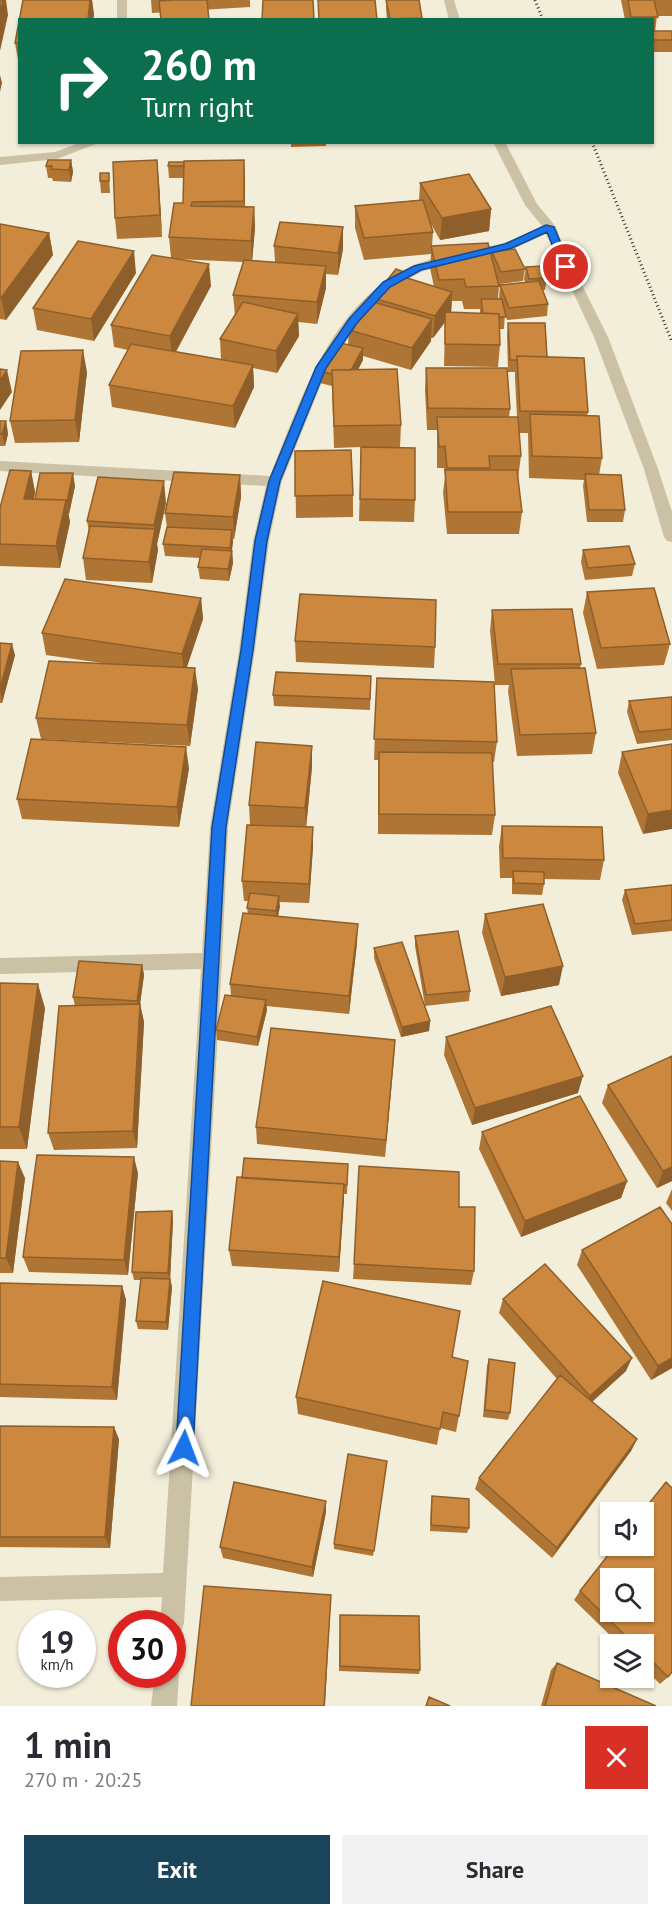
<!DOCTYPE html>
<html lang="en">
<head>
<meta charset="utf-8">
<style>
  :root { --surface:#fff; --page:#f2f2f3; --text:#2b2b33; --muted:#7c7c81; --accent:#1a445a }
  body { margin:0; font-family:"PT Sans",sans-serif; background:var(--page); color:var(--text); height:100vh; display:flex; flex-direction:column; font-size:22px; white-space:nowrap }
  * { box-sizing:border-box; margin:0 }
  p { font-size:20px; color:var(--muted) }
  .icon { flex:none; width:33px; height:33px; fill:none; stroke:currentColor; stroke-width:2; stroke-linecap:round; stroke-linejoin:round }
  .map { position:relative; height:1706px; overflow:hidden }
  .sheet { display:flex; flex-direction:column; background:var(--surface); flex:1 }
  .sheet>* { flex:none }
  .guide { position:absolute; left:18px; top:18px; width:636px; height:126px; border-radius:0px; box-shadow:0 2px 4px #0004; background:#0b6e4f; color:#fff; overflow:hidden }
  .buttons { position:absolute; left:600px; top:1502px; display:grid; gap:12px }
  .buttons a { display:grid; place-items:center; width:54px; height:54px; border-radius:0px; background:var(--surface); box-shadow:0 2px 4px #0004; font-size:30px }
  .speed { position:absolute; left:18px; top:1610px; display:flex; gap:12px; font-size:30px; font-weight:700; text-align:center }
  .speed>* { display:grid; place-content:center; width:78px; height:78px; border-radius:50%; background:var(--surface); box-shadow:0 2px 4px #0004; line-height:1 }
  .speed small { font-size:15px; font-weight:400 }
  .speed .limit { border:9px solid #d22; background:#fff; color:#111 }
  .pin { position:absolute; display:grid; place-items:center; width:51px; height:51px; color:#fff; margin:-26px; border:3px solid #fff; border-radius:50%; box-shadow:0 2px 6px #0007 }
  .me { position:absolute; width:66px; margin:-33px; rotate:3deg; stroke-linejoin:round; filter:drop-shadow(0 0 4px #0008) }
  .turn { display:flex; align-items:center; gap:21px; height:126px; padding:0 24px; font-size:27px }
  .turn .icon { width:78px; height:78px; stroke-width:2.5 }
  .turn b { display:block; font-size:42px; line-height:51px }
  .round { display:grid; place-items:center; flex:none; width:63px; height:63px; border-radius:0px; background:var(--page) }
  .head { display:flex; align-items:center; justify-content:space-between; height:102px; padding:0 24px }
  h1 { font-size:36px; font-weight:700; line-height:45px }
  .button { display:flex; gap:12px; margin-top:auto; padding:12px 24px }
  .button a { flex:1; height:69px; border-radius:0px; background:var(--accent); color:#fff; font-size:24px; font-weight:700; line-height:69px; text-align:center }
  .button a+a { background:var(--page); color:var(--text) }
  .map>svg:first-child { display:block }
</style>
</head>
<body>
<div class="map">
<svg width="672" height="1706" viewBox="0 0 672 1706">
  <rect width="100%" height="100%" fill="#f3eed9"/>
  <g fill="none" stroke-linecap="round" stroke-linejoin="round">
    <path fill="#cbc1a5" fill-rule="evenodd" d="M117,0H127V20H117Z
      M444,0H454L460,20H449Z
      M82,142H101L57,159L0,165V157L55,152Z
      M493,142H505L537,204L556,227L564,249L608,337L658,469L672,512V542L667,541L664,537L644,469L594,337L546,234L513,249L423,271L392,288L358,324L328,367L282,481L269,541L255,650L228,827L222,961L184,1623L181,1632L172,1635V1623H160L162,1597L0,1601V1577L163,1573L201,969L0,974V958L202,953L210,827L239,650L253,541L266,486L0,471V461L270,476C301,400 330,303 412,266C437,255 473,251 500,244C515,240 529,232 542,226L525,205Z
      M172,1664L176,1665L179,1674L177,1706H151L155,1674H172Z"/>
    <path stroke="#373027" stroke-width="3" stroke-dasharray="1 3" stroke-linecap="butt" d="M535,0L543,20
      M592,142L672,342"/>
  </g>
  <path fill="#af7535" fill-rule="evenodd" d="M23,0H92L94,15L93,20H20V65H19L15,43Z
    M151,0H250V7L152,13Z
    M386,0H419L422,20H387L386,9Z
    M621,0H672V16H657L655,31H672V52H652V20H625Z
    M291,142H326V146L291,147Z
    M71,160L73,172L71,182L53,181L52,178H48L46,166Z
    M244,160L245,206L254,207L255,228L252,260L275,262L274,246L343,227V249L338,275L326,274V288L317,324L298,322L299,336L277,373L253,368L254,387L235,428L112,407L109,385L128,350L114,347L111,325L171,258L169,237L183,203L184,178H169L168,166L184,162ZM175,259L243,262L233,295L235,316L220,339L221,359L176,352L211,286Z
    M109,173L110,193H101L100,181Z
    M159,182L162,237L117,239L115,218Z
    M420,183L491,209L489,231L440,240L431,224L433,232L432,246L491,256L492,252L525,269L523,281L499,284L497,279L499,286L498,299H499L500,285L525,282L524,279L526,267L547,278L545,290H543L548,304L547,316L507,320L505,313L504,329H499L500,345L498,367L444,366L445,322L433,338H431V341L411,370L363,356V360L358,370L401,425L400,447H367L415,500L414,522L359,521L361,447L334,448L332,386L320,383V371L348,345L349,330L373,302V298L410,279L434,287L430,268L431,254L364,260L355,228V206L419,200ZM452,301H462L464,309H480V313H451Z
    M0,224L49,233L53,255L6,320L0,319Z
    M136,273L94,341L37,330L33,308Z
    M508,323L547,357L588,412L587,416L602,458L599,475L625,510L623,522H587L583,486L584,480L529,478L528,433H519L521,456L518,478L522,512L519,534H447L443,492L445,477L444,468H437V430H427L425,390L426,368L510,409L509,417H517L515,378V372H508L507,335Z
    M87,372L79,442L15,443L10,421Z
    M0,421H6L8,434L5,446H0Z
    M295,451L353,495V517L296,518Z
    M31,471L35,492L34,499L75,486L69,514H68L70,522L60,568L0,566V508Z
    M240,475L241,497L234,539H233L232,551L233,563L229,581L200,579L198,567L200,558L165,556L163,544L167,528L165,513Z
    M166,503L157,544L158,550L152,583L86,580L83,558L89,532L87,521Z
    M583,550L635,564L632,576L585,580L581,562Z
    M587,592L670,644L664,665L597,669L583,613Z
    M201,598L203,619L187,667L198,689L190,746L41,739L36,718L109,664L46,655L42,633Z
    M492,610L581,664L580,668L596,733L592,754L517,756L508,691L509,685H495L490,631Z
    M295,641L435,647L434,668L296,662Z
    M0,643L15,655L2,703H0Z
    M371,676L370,710L274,706L273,695Z
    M377,678L497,742L494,762H492L495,815L492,835L378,834V760H374Z
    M672,697V740L637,744L627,712L629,701Z
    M672,744L643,834L618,773L622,752Z
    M312,746V767L306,827H313V847L309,903L279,902L278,917L357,943L349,1014L266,1006L267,1010L258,1046L217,1040L216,1030L231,995L230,984L248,914L247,908L248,901H244L242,881L250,825L249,805Z
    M189,768L179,827L22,819L17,799Z
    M502,826L604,860L600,880L544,879V884L542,895L512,894V878H500L499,846Z
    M672,885V931L632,935L622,900L625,890Z
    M485,914L559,985L501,996L482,933Z
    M415,936L470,991L469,1001L425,1006L415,946Z
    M374,948L430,1021L429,1031L401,1037L374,958Z
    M142,965L144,975L140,1004L144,1022L137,1148L54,1150L48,1133L75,1006L73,997Z
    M0,983L45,1008L27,1149H0Z
    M446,1037L578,1093L472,1125L444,1055Z
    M395,1040L385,1157L257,1144L256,1127Z
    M672,1056V1181L657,1188L602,1103L608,1085Z
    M482,1132L627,1181L621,1198L521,1237L479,1149Z
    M0,1161L25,1178L13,1273H0Z
    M348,1164L347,1194H344L339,1272L232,1266L229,1250L242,1178Z
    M138,1173L128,1275L29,1272L23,1257Z
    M672,1189V1211L666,1203Z
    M459,1207L474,1271L471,1285L353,1279L354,1264Z
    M172,1211L173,1220L170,1279L172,1287L168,1330L138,1329L136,1321L141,1280H134L132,1272Z
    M672,1224V1368L651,1380L577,1265L582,1250Z
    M0,1283L122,1286L126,1300L117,1400L0,1397Z
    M503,1299L626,1371L592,1402L637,1439L631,1451L552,1558L475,1489L479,1478L557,1379L499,1313Z
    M452,1357L459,1416L456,1432L440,1428L437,1445L298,1414L296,1397Z
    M489,1359L510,1413L508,1420L483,1417L487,1366Z
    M0,1426L119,1439L110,1548L0,1547Z
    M387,1461L373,1556L334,1549V1544Z
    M666,1482L672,1488V1672L668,1677L660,1684L644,1668V1644H619L574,1600L580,1591L616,1545H644V1512H642ZM610,1578H644V1611H610Z
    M432,1496L469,1528L467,1533L430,1531L431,1503Z
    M326,1512L313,1577L223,1558L220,1547Z
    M340,1615L420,1670L419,1674L339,1671Z
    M557,1663L656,1706H541L551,1670Z"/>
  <path fill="#8f5f2b" d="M3,0H6L8,15L0,51V14Z
    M90,0H92L94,15L93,20H88Z
    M0,75L2,83L0,92Z
    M71,160L73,172L71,182L69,170Z
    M157,160L159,182L162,237L160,215Z
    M244,160L245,181V223L244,201Z
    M254,207L255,228L252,263L251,241Z
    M491,209L489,231L440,240L442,218Z
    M343,227V249L338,275V253Z
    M49,233L53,255L6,320L1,298Z
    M134,251L136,273L94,341L91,319Z
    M209,264L211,286L172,358L170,336Z
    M326,266V288L317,324V302Z
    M452,292L451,314L445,312V322L433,338L435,316Z
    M298,314L299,336L277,373L276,351Z
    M432,319L431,341L411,370L412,348Z
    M363,348V360L347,389V377Z
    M83,350L87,372L79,442L75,420Z
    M253,365L254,387L235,428L233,406Z
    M7,370L12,392L0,410V381Z
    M6,421L8,434L5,446L2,434Z
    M31,471L35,492L29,520L24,499Z
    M73,473L75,486L69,514L67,502Z
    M240,475L241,497L234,539L233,517Z
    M164,481L166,503L157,544L158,550L152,583L149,562L155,532L154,525Z
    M66,500L70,522L60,568L56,546Z
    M232,530L233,542L231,554L232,551L233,563L229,581L228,569L230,558V548Z
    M201,598L203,619L184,675L182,654Z
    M12,644L15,655L2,703L0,689Z
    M195,668L198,689L190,746L187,725Z
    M312,746V767L306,828L305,808Z
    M186,747L189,768L179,827L177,807Z
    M672,810V829L643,834L648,814Z
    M313,827V847L309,903V884Z
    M279,896L280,907L277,921L276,911Z
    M358,924L357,943L349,1014V996Z
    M142,965L144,975L140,1004L144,1022L137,1148L133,1131L139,1011L137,1001Z
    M563,966L559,985L501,996L505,977Z
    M38,984L45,1008L27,1149L19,1127Z
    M266,1000L267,1010L258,1046L257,1037Z
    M430,1021L429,1031L401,1037L402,1027Z
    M395,1040L394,1058L385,1157L386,1140Z
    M583,1076L578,1093L472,1125L475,1108Z
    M134,1157L138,1173L128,1275L124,1260Z
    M18,1162L25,1178L13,1273L6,1258Z
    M672,1167V1181L657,1188L663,1171Z
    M627,1181L621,1198L521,1237L525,1221Z
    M344,1184V1200L339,1272V1257Z
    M172,1211L173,1220L170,1281L168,1273Z
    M170,1279L172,1287L168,1330L166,1322Z
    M122,1286L126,1300L117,1400L112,1387Z
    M632,1358L626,1371L584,1409L590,1396Z
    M672,1358V1368L651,1380L658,1366Z
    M114,1427L119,1439L110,1548L105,1537Z
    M637,1439L631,1451L552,1558L557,1548Z
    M326,1501V1512L313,1577L312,1567Z
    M331,1595L325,1706H324Z"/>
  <path fill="#cc883e" stroke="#8f5f2b" stroke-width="1.5" fill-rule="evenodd" d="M0,0H3L0,14Z
    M23,0H90L88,20H20V43H15Z
    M173,0H207L209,20H161L159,1Z
    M263,0H313L314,20H262Z
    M318,0H375L377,20H319Z
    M386,0H419L422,18L390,19Z
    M628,0H654L658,17H631Z
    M652,31H672V40H652Z
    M48,160H71L69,170L51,169L52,166H46Z
    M157,160L160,215L115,218L113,162Z
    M244,160V201L192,202L191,206L254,207L251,241L169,237L174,203H183L184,161Z
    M169,162H184V166H168Z
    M100,173H109V181H100Z
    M469,174L491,209L442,218L420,183Z
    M423,200L433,232L364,238L355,206Z
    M280,222L343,227L338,253L274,246Z
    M0,224L49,233L1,298L0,297Z
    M78,241L134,251L91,319L33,308Z
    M488,243L499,286L466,287L464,279L439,280L431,246Z
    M515,249L525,269L501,272L492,252Z
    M152,255L209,264L170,336L111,325Z
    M244,260L326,266L317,302L233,295Z
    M543,266L547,278L529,279L526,267Z
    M396,269L410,274L407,278L452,292L435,316L373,298Z
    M539,281L548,304L509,308L500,285Z
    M481,299H502L506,317H499V314L483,313Z
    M370,301L432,319L412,348L349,330Z
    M243,302L298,314L276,351L220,339Z
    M445,312L499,314L500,345L445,344Z
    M508,323H545L547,357L517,356V360H510Z
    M336,342L363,348L351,370H332V374L320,371Z
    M131,344L253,365L233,406L109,385Z
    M83,350L75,420L10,421L21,351Z
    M517,356L584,358L588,412L520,411Z
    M426,368H507L510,409L428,408Z
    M0,369L7,370L0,381Z
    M397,369L401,425L334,426L332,370Z
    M530,414L599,416L602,458L532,456Z
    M437,417H518L521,456H489L490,468H447L445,446L439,447Z
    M0,421H6L2,434H0Z
    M361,447L415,448V500L360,499Z
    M351,450L353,495L295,496V451Z
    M10,470L31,471L24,499L66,500L56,546L0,544V508Z
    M445,470H517L522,512H448Z
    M174,472L240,475L233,517L165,513Z
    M40,473H73L67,502H66V500L35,499Z
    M585,474L621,475L625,510H589Z
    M98,477L164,481L154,525L87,521Z
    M90,526L155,529L149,562L83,558Z
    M167,527L232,530L230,548L163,544Z
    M629,546L635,564L588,568L583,550Z
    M202,549L232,551L228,569L198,567Z
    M65,579L201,598L182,654L42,633Z
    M654,588L670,644L601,648L587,592Z
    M300,594L436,600L435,647L295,641Z
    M572,609L581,664H498L492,610Z
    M0,643L12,644L0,689Z
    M49,661L195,668L187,725L36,718Z
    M585,668L596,733L520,735L511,669Z
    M276,672L371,676L370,699L273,695Z
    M377,678L494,682L497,742L374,739Z
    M672,697V729L639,732L629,701Z
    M31,739L186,747L177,807L17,799Z
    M256,742L312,746L305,808L249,805Z
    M672,744V810L648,814L622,752Z
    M379,752L492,753L495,815L379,814Z
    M247,825L313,827L309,884L242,881Z
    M502,826L602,827L604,860L503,858Z
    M513,871L544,872V884L514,883Z
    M672,885V920L635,924L625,890Z
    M250,893L279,896L276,911L247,908Z
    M543,904L563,966L505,977L485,914Z
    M243,913L358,924L349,996L230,984Z
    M458,931L470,991L426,995L415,936Z
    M402,942L430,1021L402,1027L374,948Z
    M79,961L142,965L137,1001L73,997Z
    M0,983L38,984L19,1127H0Z
    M225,995L266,1000L257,1037L216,1030Z
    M140,1004L133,1131L48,1133L59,1006Z
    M551,1006L583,1076L475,1108L446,1037Z
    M271,1028L395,1040L386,1140L256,1127Z
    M672,1056V1167L663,1171L608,1085Z
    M580,1096L627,1181L525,1221L482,1132Z
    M37,1155L134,1157L124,1260L23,1257Z
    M244,1158L348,1164L347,1185H344V1184L242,1178Z
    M0,1161L18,1162L6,1258H0Z
    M359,1166L459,1172V1207H475L474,1271L354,1264Z
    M237,1177L344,1184L339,1257L229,1250Z
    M660,1207L672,1224V1358L658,1366L582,1250Z
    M172,1211L168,1273L132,1272L136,1212Z
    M545,1264L632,1358L590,1396L503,1299Z
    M141,1278L170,1279L166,1322L136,1321Z
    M323,1281L460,1311L452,1357L468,1361L459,1416L443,1412L440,1429L296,1397Z
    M0,1283L122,1286L112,1387L0,1384Z
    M489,1359L515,1363L510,1413L485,1410Z
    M560,1375L637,1439L557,1548L479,1478Z
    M0,1426L114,1427L105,1537H0Z
    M348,1454L387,1461L374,1551L334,1544Z
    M234,1482L326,1501L312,1567L220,1547Z
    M666,1482L672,1488V1672L668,1677L644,1653V1644H634L580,1591L616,1545H644V1512H642ZM610,1578H644V1611H610Z
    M432,1496L469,1499V1528L431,1525Z
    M204,1586L331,1595L324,1706H191Z
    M340,1615L419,1616L420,1670L340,1666Z
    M557,1663L656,1706H545Z
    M429,1697L450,1706H426Z"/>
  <path fill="#1a73e8" stroke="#114b97" stroke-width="1.5" d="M546,225L554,227L571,267L570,269L561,267L547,232L512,248L421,270L390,287L357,323L326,368L280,481L267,541L253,650L226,827L193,1448L191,1454L184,1457L178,1454L176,1448L212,827L241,650L255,541L269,481L316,367L349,319L383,282L414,266L505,244Z"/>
</svg>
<div class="buttons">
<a><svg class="icon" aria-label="sound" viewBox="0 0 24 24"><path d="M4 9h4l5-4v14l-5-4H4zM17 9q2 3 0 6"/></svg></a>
<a><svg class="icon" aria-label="search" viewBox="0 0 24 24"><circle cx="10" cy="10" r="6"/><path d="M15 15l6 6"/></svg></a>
<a><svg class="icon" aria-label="layers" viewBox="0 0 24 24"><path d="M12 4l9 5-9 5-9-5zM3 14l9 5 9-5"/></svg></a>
</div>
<div class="speed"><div>19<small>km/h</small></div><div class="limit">30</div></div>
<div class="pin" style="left:566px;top:267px;background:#d93025"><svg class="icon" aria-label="arrive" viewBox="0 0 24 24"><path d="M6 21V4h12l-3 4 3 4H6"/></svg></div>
<svg class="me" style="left:184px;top:1448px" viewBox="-20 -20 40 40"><path d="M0-17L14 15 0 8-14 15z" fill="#1a73e8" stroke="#fff" stroke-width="4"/></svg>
<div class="guide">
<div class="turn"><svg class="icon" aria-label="right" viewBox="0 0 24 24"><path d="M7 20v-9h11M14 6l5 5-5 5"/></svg><div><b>260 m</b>Turn right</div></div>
</div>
</div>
<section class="sheet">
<div class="head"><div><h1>1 min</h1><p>270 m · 20:25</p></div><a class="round" style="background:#d93025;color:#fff"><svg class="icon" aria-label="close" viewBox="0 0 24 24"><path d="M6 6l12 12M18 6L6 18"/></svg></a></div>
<div class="button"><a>Exit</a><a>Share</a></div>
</section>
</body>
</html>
